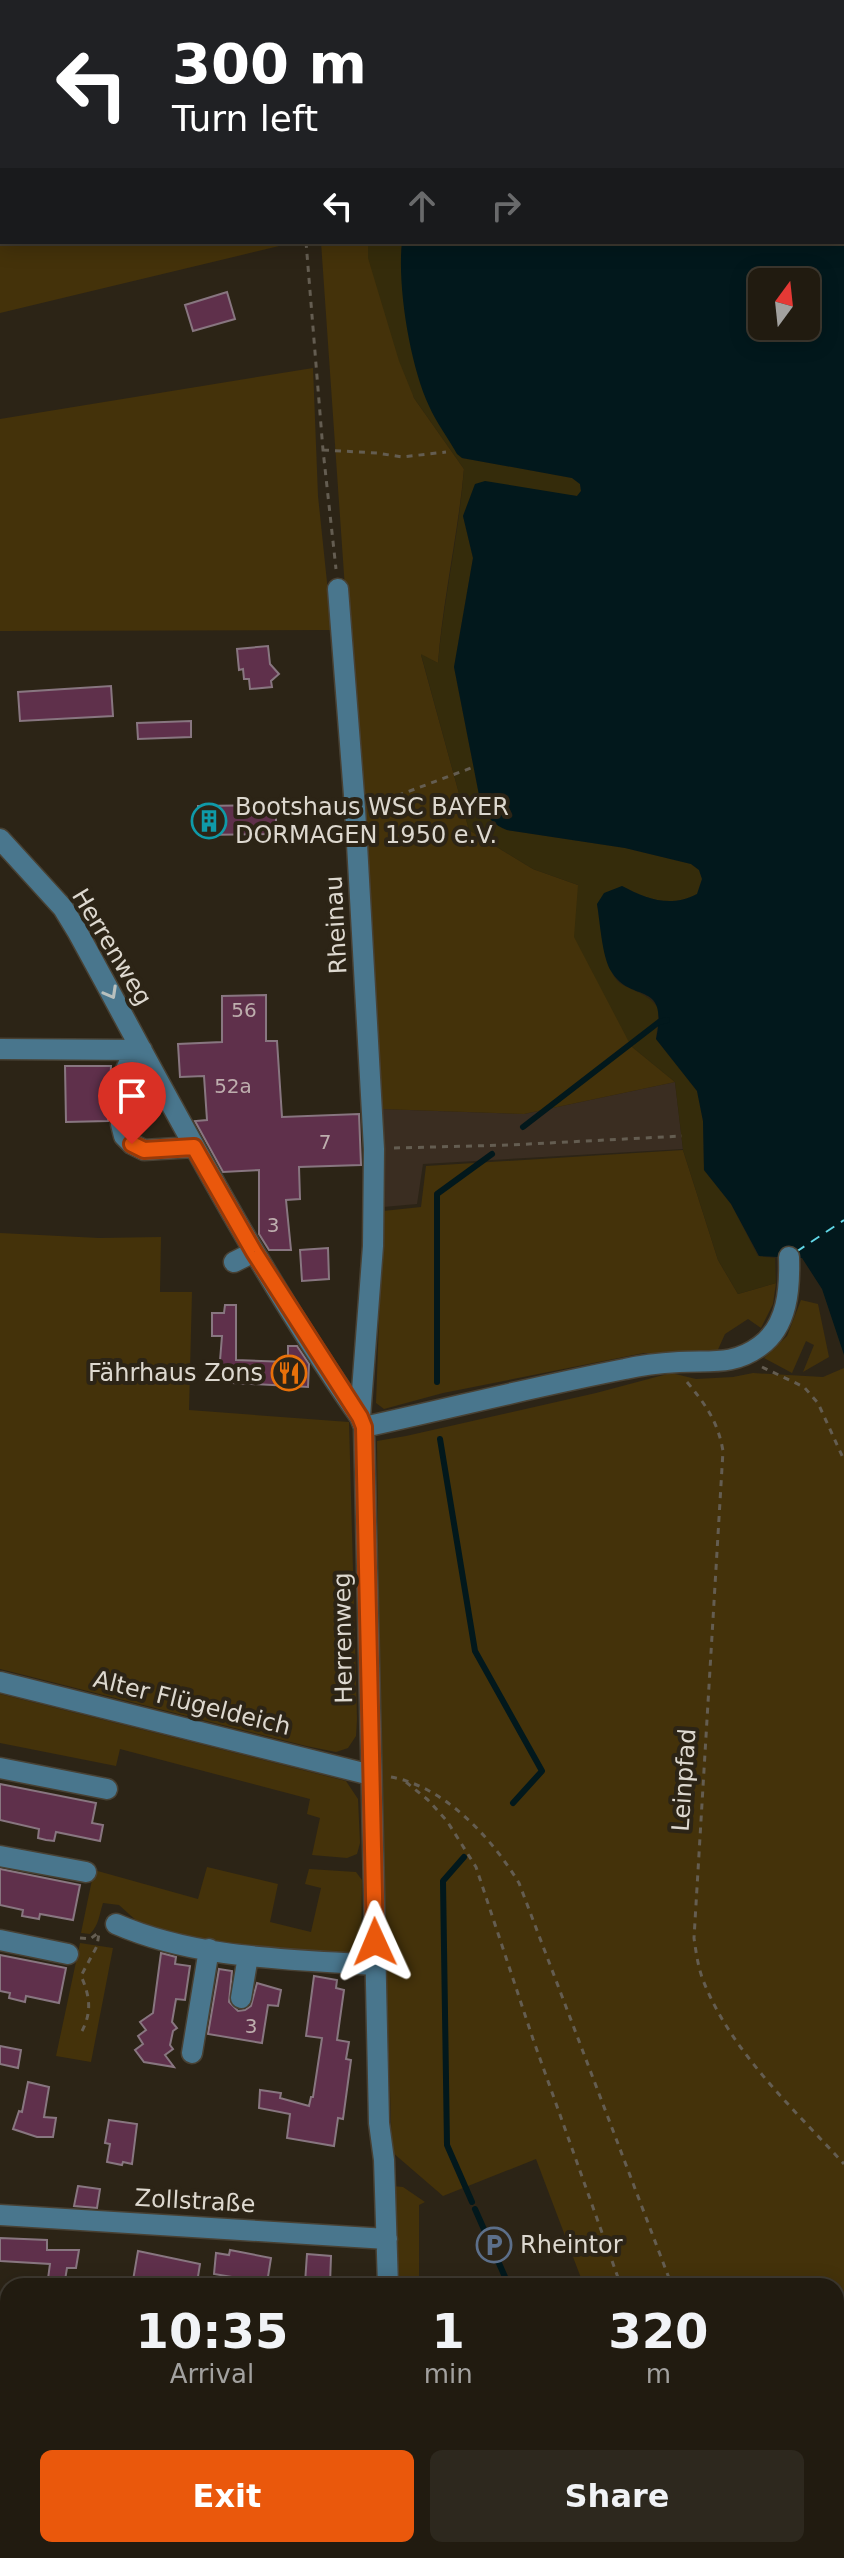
<!DOCTYPE html>
<html lang="en">
<head>
<meta charset="utf-8">
<style>
  :root { --surface:#211b10; --page:#2d281e; --text:#f1f3f6; --muted:#a2a19f; --line:#3e3930; --accent:#ea580c }
  body { margin:0; font-family:"DejaVu Sans",sans-serif; background:var(--page); color:var(--text); height:100vh; display:flex; flex-direction:column; font-size:30px; white-space:nowrap }
  * { box-sizing:border-box; margin:0 }
  p { font-size:26px; color:var(--muted) }
  .icon { flex:none; width:44px; height:44px; fill:none; stroke:currentColor; stroke-width:2; stroke-linecap:round; stroke-linejoin:round }
  .map { position:relative; flex:1; overflow:hidden }
  .sheet { position:absolute; left:0px; top:2278px; width:844px; height:280px; display:flex; flex-direction:column; background:var(--surface); border-radius:24px 24px 0 0; box-shadow:0 4px 20px #0003,0 0 0 2px var(--line) }
  .sheet>* { flex:none }
  .top-card { position:absolute; left:0px; top:0px; width:844px; height:244px; box-shadow:0 4px 20px #0003,0 0 0 2px var(--line); background:#202124; color:#fff; overflow:hidden }
  .needle { width:52px; rotate:15deg }
  .fabs { position:absolute; left:748px; top:268px; display:grid; gap:16px }
  .fabs a { display:grid; place-items:center; width:72px; height:72px; border-radius:12px; background:var(--surface); box-shadow:0 4px 20px #0003,0 0 0 2px var(--line); font-size:40px }
  .pin { position:absolute; display:grid; place-items:center; width:68px; height:68px; color:#fff; margin:-82px -34px; border-radius:50% 50% 50% 0; rotate:-45deg; box-shadow:0 0 8px #0007 }
  .pin .icon { rotate:45deg }
  .me { position:absolute; width:88px; margin:-44px; rotate:359deg; stroke-linejoin:round; filter:drop-shadow(0 0 6px #0008) }
  .turn { display:flex; align-items:center; gap:28px; height:168px; padding:0 40px; font-size:36px }
  .turn .icon { width:104px; height:104px; stroke-width:2.5 }
  .turn b { display:block; font-size:56px; line-height:68px }
  .lanes { display:flex; align-items:center; height:76px; padding:0 40px; background:#0003; justify-content:center; gap:40px; direction:ltr }
  .lanes .off { opacity:.35 }
  .eta { display:flex; justify-content:space-evenly; align-items:center; height:136px; text-align:center }
  .eta b { font-size:48px; font-weight:600; line-height:56px }
  .primary-button { display:flex; gap:16px; margin-top:auto; padding:16px 40px }
  .primary-button a { flex:1; height:92px; border-radius:12px; background:var(--accent); color:#fff; font-size:32px; font-weight:600; line-height:92px; text-align:center }
  .primary-button a+a { background:var(--page); color:var(--text) }
  .map>svg:first-child { display:block }
</style>
</head>
<body>
<div class="map">
<svg width="844" height="2558" viewBox="0 0 844 2558">
  <rect width="100%" height="100%" fill="#2c2416"/>
  <path fill="#3a2d21" d="M675,1082L683,1149L423,1164L417,1204L383,1207L381,1109L524,1114Z"/>
  <path fill="#44320a" d="M0,0H378V2H2V242H296L0,313Z
    M321,242H375L414,398L464,469C458,534 443,598 438,663L421,655L469,830L533,869L578,885L631,1046L675,1082L524,1114L381,1109Z
    M313,368L318,496L332,630L0,631V419Z
    M683,1150L718,1260L738,1294L776,1283L773,1304L761,1328L748,1319L725,1334L716,1354L644,1353L443,1393L384,1409L376,1403L383,1211L421,1207L426,1166Z
    M0,1233L99,1238L161,1237L160,1292H192L189,1410L349,1422L357,1719L356,1736L348,1748L336,1752L306,1746L0,1669Z
    M801,1300L818,1304L829,1357L803,1372L814,1345L806,1341L792,1373L764,1358L787,1336Z
    M844,1368V2558H679L676,2550H836V2286H584L536,2159L443,2196L392,2152L381,1812L377,1441L406,1436L596,1393L671,1373L696,1379L733,1377L753,1373L823,1377Z
    M0,1694L346,1781L358,1799L360,1843L357,1854L347,1858L312,1855L320,1818L307,1814L310,1799L120,1749L116,1766L0,1743Z
    M207,1867L278,1884L270,1922L311,1932L321,1888L305,1884L309,1869L356,1872L362,1880L361,1948L355,1955L279,1953L150,1933L119,1905L103,1903C99,1915 99,1925 90,1934L81,1933L94,1870L198,1899Z
    M80,1943L113,1948L91,2062L56,2056Z
    M392,2186L403,2187L425,2202L419,2205V2286H396Z
    M469,2550H640L634,2552L633,2558H469Z"/>
  <path fill="#352c0b" d="M368,242H402L401,256L462,458L572,478L580,484L581,491L577,496L475,485L463,516L473,558L454,667L481,805C487,817 493,825 507,830L625,848L691,864L699,870L702,879L697,894C670,908 647,899 622,886L597,904C601,925 603,975 623,985C638,993 648,994 659,1009L656,1039L697,1091L703,1121L704,1170L731,1204L758,1256L775,1258L776,1283L738,1294L718,1260L683,1150L675,1082L631,1046L574,937L578,885L533,869L469,830L421,654L438,663C444,597 459,534 464,469L414,398L399,361L368,258Z"/>
  <path fill="#02181c" fill-rule="evenodd" d="M395,0H844V1355L822,1289L802,1258L759,1256L731,1204L704,1170L703,1121L697,1091L656,1039C669,978 631,1005 611,971C602,957 600,921 597,904L604,893L622,886C647,899 670,908 697,894L702,879L699,870L691,864L625,848L507,830C494,825 487,817 481,805L454,667L473,558L463,516L475,484L485,481L577,496L581,491L580,484L572,478L462,458L457,454C448,438 436,422 429,406C410,365 397,286 402,242H842V2ZM762,282H806V326H762Z"/>
  <g fill="none" stroke-linecap="round" stroke-linejoin="round">
    <path stroke="#02181c" stroke-width="6" d="M523,1127L659,1022L667,1020
      M437,1382V1194L492,1154
      M440,1439L475,1651L542,1771L513,1803
      M464,1857L443,1881L447,2145L472,2202
      M475,2209L509,2286
      M525,2558L528,2550"/>
    <path stroke="#60d5e5" stroke-width="2" stroke-dasharray="10 8" stroke-linecap="butt" d="M796,1252L844,1220"/>
  </g>
  <path fill="#5f304b" stroke="#887680" stroke-width="2" d="M227,292L235,319L193,331L185,305Z
    M268,646L270,664L279,674L271,681L272,687L250,689L249,679H244L243,669L239,670L237,649Z
    M111,686L113,716L20,721L18,692Z
    M191,721V737L138,739L137,723Z
    M276,805V834L199,835L198,806Z
    M266,995V1041H277L282,1117L359,1114L361,1165L299,1167L300,1199L286,1200L291,1250H269L259,1234V1170L223,1172L195,1121L207,1120L204,1076L180,1077L178,1044L222,1042V996Z
    M65,1066H111L108,1121L66,1122Z
    M328,1248L329,1279L302,1281L300,1250Z
    M225,1305H236V1360L288,1362V1346H297L309,1364L308,1387L233,1383V1373H219L222,1336H212V1313H224Z
    M0,1784L96,1803L92,1823L103,1825L100,1841L56,1832L54,1841L46,1840L38,1838L39,1829L0,1820Z
    M0,1869L80,1885L73,1920L40,1914L39,1919L22,1916L23,1910L0,1905Z
    M161,1953L176,1957L175,1964L190,1966L185,2000L176,1999L172,2022L177,2028L173,2031L170,2045L173,2049L165,2055L174,2067L144,2062L135,2050L143,2044L138,2036L146,2030L140,2022L153,2013Z
    M0,1955L66,1968L59,2003L26,1996L25,2002L9,1998L10,1993L0,1991Z
    M219,1969L232,1971L229,2002L238,2011L245,2010L251,2006L257,1983L281,1990L278,2006L268,2005L262,2043L208,2034Z
    M314,1976L337,1980L336,1988L344,1990L337,2040L349,2042L346,2059L351,2060L343,2119L338,2118L334,2146L287,2138L290,2114L259,2108L260,2090L281,2093L280,2098L309,2106L311,2097H313L322,2038L306,2036Z
    M0,2046L21,2050L18,2068L0,2064Z
    M28,2082L49,2087L44,2117L56,2118L53,2137H37L13,2129L19,2111L22,2112Z
    M109,2120L137,2124L132,2164L123,2162L122,2165L107,2162L110,2144L105,2143Z
    M78,2186L100,2189L97,2208L74,2206Z
    M0,2238L47,2240V2250H79L76,2268H67L64,2286H47L50,2264L0,2261Z
    M230,2250L271,2258L267,2283L214,2274L216,2253L229,2255Z
    M138,2251L200,2264L197,2283L174,2279L172,2286H132Z
    M307,2254L331,2256L330,2285L305,2283Z"/>
  <g fill="none" stroke-linecap="round" stroke-linejoin="round">
    <g stroke="#484134" stroke-width="23">
      <path id="minor" d="M338,589L355,808L374,1149L373,1246L360,1417
        M0,839L63,908L77,931C167,1095 252,1263 360,1417L364,1427L379,2123L384,2160L388,2286
        M0,1049L142,1050
        M142,1050L130,1060L125,1072L121,1124L124,1136L132,1144L144,1150L194,1147
        M234,1262L254,1252
        M364,1427C451,1408 537,1386 625,1369C642,1365 661,1363 679,1362C710,1360 733,1366 760,1346C788,1326 790,1288 789,1257
        M0,1682L371,1775
        M0,1768L107,1789
        M0,1856L86,1872
        M116,1924C196,1959 289,1959 375,1965
        M0,1940L68,1954
        M241,1998L248,1956
        M192,2053L209,1949
        M0,2215L387,2239
        M456,2550L457,2558
        M669,2550L672,2558
        M118,2558L119,2550
        M373,2558L374,2550
        M393,2558L406,2550"/>
    </g>
    <path stroke="#645d51" stroke-width="3" stroke-dasharray="6 6" stroke-linecap="butt" d="M293,2V0
      M306,242L323,450L336,569
      M323,450L377,453L402,457L446,452
      M375,804L471,768
      M394,1148L510,1145L682,1136
      M762,1367L804,1387L818,1403L844,1460
      M687,1382C706,1405 718,1422 723,1451L694,1938C696,1952 698,1967 703,1980C731,2052 793,2108 844,2164
      M337,1700H351
      M391,1777C445,1787 491,1837 519,1883L672,2286
      M406,1782L428,1800L447,1821L476,1867L533,2039L621,2286
      M80,1938L90,1939L98,1933
      M82,2031C92,2012 90,1996 81,1976L97,1946L99,1933
      M836,2300L844,2295
      M715,2550L718,2558
      M746,2550L751,2558
      M769,2550L772,2558
      M793,2550L794,2558"/>
    <use href="#minor" stroke="#49768d" stroke-width="20"/>
  </g>
  <defs><path id="oneway-chevron" d="M-2-3.5L2.5 0L-2 3.5" fill="none" stroke-width="1.6" stroke-linecap="round" stroke-linejoin="round" transform="scale(2)"/></defs>
  <use stroke="#b8c0be" href="#oneway-chevron" transform="translate(111 993) rotate(61)"/>
  <g fill="none" stroke-linecap="round" stroke-linejoin="round">
    <g stroke="#983908" stroke-width="20">
      <path id="route" d="M132,1144L144,1150L194,1147L254,1252L360,1417L364,1427L375,1942"/>
    </g>
    <use href="#route" stroke="#ea580c" stroke-width="14"/>
  </g>
  <defs>
    <g id="building-ring" transform="scale(1.8)"><circle r="9.5" fill="#2c2416" stroke="#0f9aa8" stroke-width="1.5"/><path d="M-4-6H4V6H1V3H-1V6H-4ZM-2.5-4.3h1.7v1.8h-1.7ZM.8-4.3h1.7v1.8H.8ZM-2.5-1h1.7V.8h-1.7ZM.8-1h1.7V.8H.8Z" fill="#0f9aa8"/></g>
    <g id="restaurant-ring" transform="scale(1.8)"><circle r="9.5" fill="#2c2416" stroke="#e8710a" stroke-width="1.5"/><path d="M-5-6h1v4h1v-4h1v4h1v-4h1v5L-1.5 .5V6h-2V.5L-5-1ZM5-6V6H3V1.5H1.5Q1.5-4 5-6Z" fill="#e8710a"/></g>
    <g id="parking-ring" transform="scale(1.8)"><circle r="9.5" fill="#2c2416" stroke="#5c6f8a" stroke-width="1.5"/><path d="M-3.5-5.5H1a3.5 3.5 0 0 1 0 7H-1V5.5H-3.5ZM-1-3.4V-.6H.8a1.4 1.4 0 0 0 0-2.8Z" fill="#5c6f8a"/></g>
  </defs>
  <g fill-rule="evenodd">
    <use href="#building-ring" x="209" y="821"/>
    <use href="#restaurant-ring" x="289" y="1373"/>
    <use href="#parking-ring" x="494" y="2245"/>
  </g>
  <g text-anchor="middle" dominant-baseline="central" stroke-width="8" stroke-linejoin="round" paint-order="stroke">
    <g font-size="20" fill="#beaeae">
      <text x="244" y="1010">56</text>
      <text x="233" y="1086">52a</text>
      <text x="325" y="1142">7</text>
      <text x="273" y="1225">3</text>
      <text x="251" y="2026">3</text>
    </g>
    <g font-size="24" fill="#ddd8cf" stroke="#2c2416" text-anchor="start">
      <text x="235" y="807">Bootshaus WSC BAYER<tspan x="235" dy="28">DORMAGEN 1950 e.V.</tspan></text>
      <text x="263" y="1373" text-anchor="end">Fährhaus Zons</text>
      <text x="520" y="2245">Rheintor</text>
    </g>
    <g font-size="24" fill="#ddd8cf" stroke="#2c2416">
      <text transform="translate(336 925) rotate(-93)">Rheinau</text>
      <text transform="translate(112 947) rotate(59)">Herrenweg</text>
      <text transform="translate(343 1638) rotate(-91)">Herrenweg</text>
      <text transform="translate(192 1703) rotate(14)">Alter Flügeldeich</text>
      <text transform="translate(684 1780) rotate(-86)">Leinpfad</text>
      <text transform="translate(195 2201) rotate(3)">Zollstraße</text>
    </g>
  </g>
</svg>
<div class="fabs">
<a><svg class="needle" viewBox="-14 -14 28 28"><path d="M0-13l5 13h-10z" fill="#e53935"/><path d="M0 13l5-13h-10z" fill="#a2a19f"/></svg></a>
</div>
<div class="pin" style="left:132px;top:1144px;background:#d93025"><svg class="icon" aria-label="arrive" viewBox="0 0 24 24"><path d="M6 21V4h12l-3 4 3 4H6"/></svg></div>
<svg class="me" style="left:375px;top:1942px" viewBox="-20 -20 40 40"><path d="M0-17L14 15 0 8-14 15z" fill="#ea580c" stroke="#fff" stroke-width="4"/></svg>
<div class="top-card">
<div class="turn"><svg class="icon" aria-label="left" viewBox="0 0 24 24"><path d="M17 20v-9H6M10 6l-5 5 5 5"/></svg><div><b>300 m</b>Turn left</div></div>
<div class="lanes"><svg class="icon" aria-label="left" viewBox="0 0 24 24"><path d="M17 20v-9H6M10 6l-5 5 5 5"/></svg><svg class="icon off" aria-label="ahead" viewBox="0 0 24 24"><path d="M12 20V5M6 11l6-6 6 6"/></svg><svg class="icon off" aria-label="right" viewBox="0 0 24 24"><path d="M7 20v-9h11M14 6l5 5-5 5"/></svg></div>
</div>
<section class="sheet">
<div class="eta">
<div><b>10:35</b><p>Arrival</p></div>
<div><b>1</b><p>min</p></div>
<div><b>320</b><p>m</p></div>
</div>
<div class="primary-button"><a>Exit</a><a>Share</a></div>
</section>
</div>
</body>
</html>
